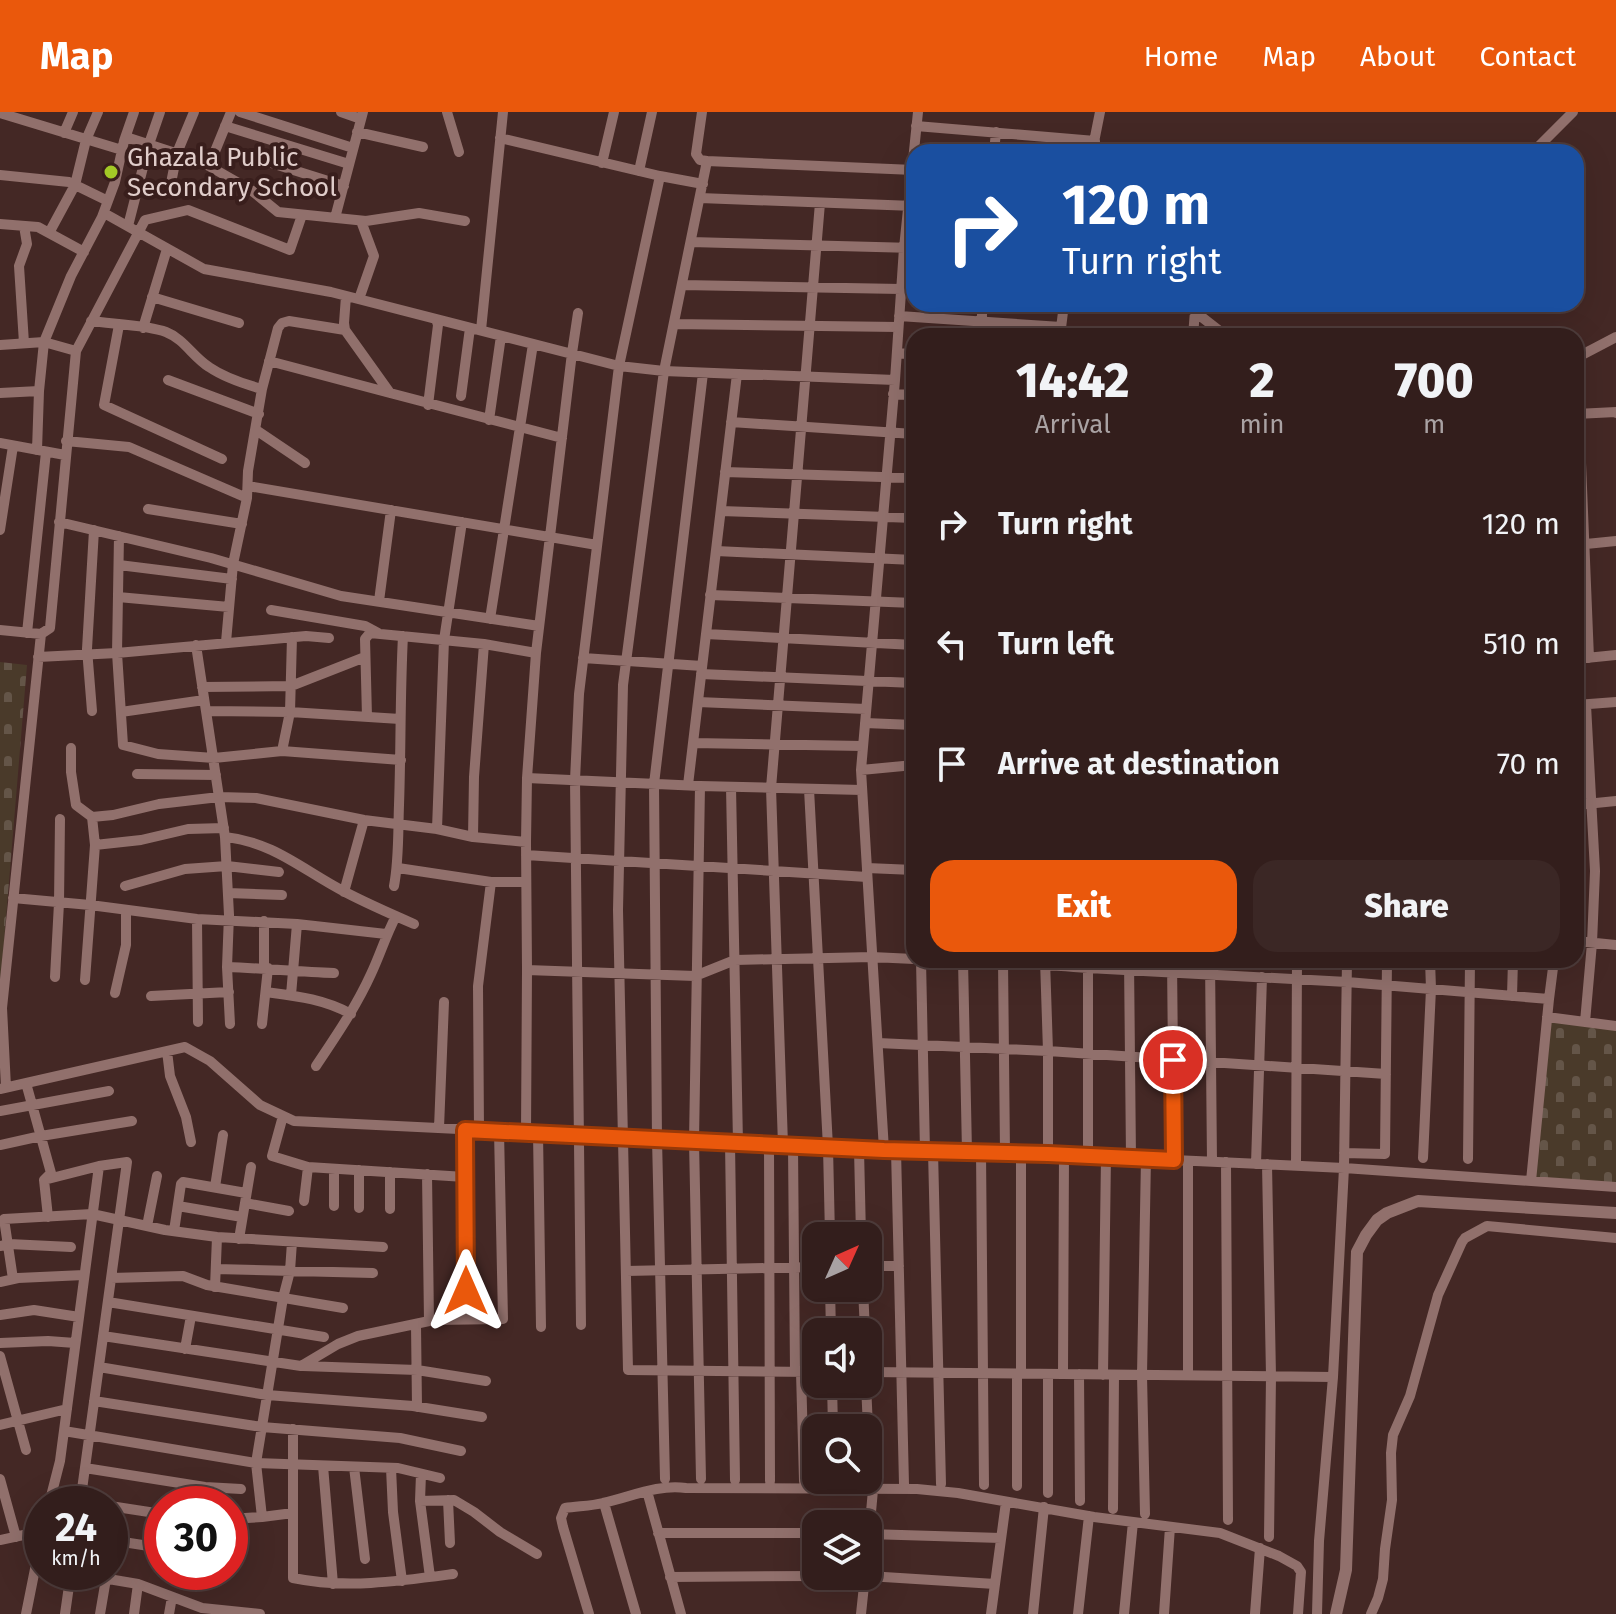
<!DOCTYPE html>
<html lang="en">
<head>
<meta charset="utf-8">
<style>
  :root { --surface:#331e1c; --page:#3b2725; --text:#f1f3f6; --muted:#a9a2a3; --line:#4e3c3b; --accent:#ea580c }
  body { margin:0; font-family:"Fira Sans",sans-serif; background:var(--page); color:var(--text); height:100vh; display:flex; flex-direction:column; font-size:30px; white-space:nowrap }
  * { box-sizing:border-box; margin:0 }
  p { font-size:26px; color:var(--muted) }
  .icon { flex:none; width:44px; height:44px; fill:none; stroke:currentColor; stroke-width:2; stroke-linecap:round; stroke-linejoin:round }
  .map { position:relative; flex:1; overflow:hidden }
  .side { position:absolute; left:906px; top:216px; width:678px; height:640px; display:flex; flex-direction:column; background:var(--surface); border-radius:24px; box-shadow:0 8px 32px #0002,0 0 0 2px var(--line) }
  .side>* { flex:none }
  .guide { position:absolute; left:906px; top:32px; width:678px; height:168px; border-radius:24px; box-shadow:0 8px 32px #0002,0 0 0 2px var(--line); background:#1a4fa0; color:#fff; overflow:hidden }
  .needle { width:52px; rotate:45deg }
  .tools { position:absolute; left:802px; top:1110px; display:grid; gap:16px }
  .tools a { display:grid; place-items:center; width:80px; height:80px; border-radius:16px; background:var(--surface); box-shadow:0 8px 32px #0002,0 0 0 2px var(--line); font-size:40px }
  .speed { position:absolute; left:24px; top:1374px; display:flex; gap:16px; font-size:40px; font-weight:700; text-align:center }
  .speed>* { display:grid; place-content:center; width:104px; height:104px; border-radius:50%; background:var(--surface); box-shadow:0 8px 32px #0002,0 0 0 2px var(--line); line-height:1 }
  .speed small { font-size:20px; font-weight:400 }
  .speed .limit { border:12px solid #d22; background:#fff; color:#111 }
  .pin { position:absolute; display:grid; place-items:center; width:68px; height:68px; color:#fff; margin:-34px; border:4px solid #fff; border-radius:50%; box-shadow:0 2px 8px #0007 }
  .me { position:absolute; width:88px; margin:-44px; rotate:0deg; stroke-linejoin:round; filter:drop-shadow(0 0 6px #0008) }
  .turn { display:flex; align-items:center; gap:28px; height:168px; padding:0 24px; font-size:36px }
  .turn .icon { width:104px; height:104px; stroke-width:2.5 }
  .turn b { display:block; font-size:56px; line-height:68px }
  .eta { display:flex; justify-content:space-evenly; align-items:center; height:136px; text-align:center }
  .eta b { font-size:48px; font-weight:800; line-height:56px }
  .cta { display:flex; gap:16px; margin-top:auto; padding:16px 24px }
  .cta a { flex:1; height:92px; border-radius:24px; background:var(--accent); color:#fff; font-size:32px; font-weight:800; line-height:92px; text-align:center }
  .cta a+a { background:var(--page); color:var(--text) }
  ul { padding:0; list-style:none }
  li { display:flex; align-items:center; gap:24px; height:120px; padding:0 24px }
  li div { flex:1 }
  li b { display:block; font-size:30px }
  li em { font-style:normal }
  header { display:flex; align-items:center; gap:48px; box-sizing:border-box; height:112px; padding:0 40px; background:var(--accent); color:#fff }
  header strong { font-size:38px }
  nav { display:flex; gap:44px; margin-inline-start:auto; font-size:28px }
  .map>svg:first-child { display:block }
</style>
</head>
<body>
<header>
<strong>Map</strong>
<nav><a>Home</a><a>Map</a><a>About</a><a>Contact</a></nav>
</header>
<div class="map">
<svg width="1616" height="1502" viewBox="0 0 1616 1502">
  <defs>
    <pattern id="cemetery-stones" width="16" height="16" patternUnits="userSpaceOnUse" patternTransform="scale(2)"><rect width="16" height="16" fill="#4a3a2a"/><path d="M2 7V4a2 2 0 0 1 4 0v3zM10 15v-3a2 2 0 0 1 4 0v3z" fill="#645548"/></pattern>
  </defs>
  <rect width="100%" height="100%" fill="#442825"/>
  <path fill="url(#cemetery-stones)" d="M0,550L27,553L0,878Z
    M1547,905L1616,914V1075L1531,1069Z"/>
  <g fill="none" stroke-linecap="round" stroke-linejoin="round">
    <path stroke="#91706c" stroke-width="10" d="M240,0L353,36
      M341,0L361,7
      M447,0L459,40
      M702,0L696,42L700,48L707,49
      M0,1L122,38
      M225,14L349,52
      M916,14L1095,29
      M357,20L423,35
      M64,21L73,0
      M126,25L200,49L251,78L278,100L366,109L419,101L465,109
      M500,26L660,64L703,72
      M994,40L996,20
      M1092,40L1100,0
      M1533,40L1573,0
      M252,45L344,74
      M602,51L614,0
      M209,54L231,0
      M639,59L652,0
      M0,63L69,70L108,89
      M170,76L177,41L194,0
      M700,86L914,94
      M104,101L204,157L331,180L619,254L664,259L895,268
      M335,106L363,0
      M0,112L38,115L84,140
      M24,114L27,132L19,154L24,231
      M128,114L149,32L160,0
      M49,121L75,73L86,28L98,0
      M691,130L914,136
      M902,167L914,168
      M682,173L901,177
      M346,184L344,211L345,218L390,281L562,326
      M152,185L239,211
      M359,187L374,144L361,109
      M1185,192L1226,224
      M899,204L1061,215
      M91,209C111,212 148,213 166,220C184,227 193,245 209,255C225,266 244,272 262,277
      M674,212L898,215
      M119,213L104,293L222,347
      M143,216L167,137
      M481,218L503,0
      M980,224L983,192
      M1060,224L1064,192
      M1193,224L1195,199
      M0,233L44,230L76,239
      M897,241L914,242
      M1576,246L1616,225
      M269,249L390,281
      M168,268L259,302
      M0,281L39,279
      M893,282L914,283
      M461,284L470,216
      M428,293L438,213L436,207
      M1576,302L1616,300V301
      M1579,302L1589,546
      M489,308L501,224
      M731,310L914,322
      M256,318L305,351
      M66,329L129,335L247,386
      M0,331L65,343
      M37,338L39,279L44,230L71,164L102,105L115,70L124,29L134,0
      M725,360L914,366
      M248,374L597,433
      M148,397L242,412
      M721,399L914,406
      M59,410L211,446L341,484L539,514
      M0,418L13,334
      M119,424L117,541L123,633L158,642L214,646L282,639L401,648
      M1576,433L1616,429
      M716,439L914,448
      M119,453L232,467
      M710,483L914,491
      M118,485L229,495
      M379,489L391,398
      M271,498L365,514L378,521
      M490,507L533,232
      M0,518L41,522L50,516L76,239L145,108L188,98L290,138L302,103
      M27,521L46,340
      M706,522L914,533
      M226,530L233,452L247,386L248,359L262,277L278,216L282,211L289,209L345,218
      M196,533L225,725L229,803L227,855L230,912
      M38,545L117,541L306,524L329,526
      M583,546L702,554
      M1576,547L1616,543
      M701,562L914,571
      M202,575L291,574L365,545
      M698,590L866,597
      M1576,593L1616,590
      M92,599L87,537L94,418
      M206,599L290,600L400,607
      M121,600L204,588
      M367,605L365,527L370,521L484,532L536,541
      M865,611L914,613
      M693,631L863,634
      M71,636V660L76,693L92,705L113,703L159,692L219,685L256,686L364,708L437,717L473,725L526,730
      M282,639L290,600L292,525
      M861,658L914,653
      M137,662L216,663
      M527,666L700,674L862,678
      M688,673L737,262
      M700,674L694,1029L701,1367
      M731,675L738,1031
      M809,677L828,1035L830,1124
      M1576,693L1616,689
      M437,717L444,528L462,410
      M225,725C274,730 304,759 345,780C368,792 391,802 414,812
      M473,725L474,665L484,532
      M95,733L141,728L188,717L224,716
      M526,743L867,765
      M398,756L491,770H526
      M867,756L914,758
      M125,774L185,757L227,754L279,760
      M394,774C399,748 398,720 399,693C401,637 400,580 403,524
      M344,780L364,708
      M228,781L282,783
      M13,786L90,793L197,807L297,812L386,822
      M197,807L198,910
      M1576,829L1616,833
      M921,848L925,1039
      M926,848C980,851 1034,851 1088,856L1347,870L1549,887L1531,1069
      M963,848L967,1040
      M1003,848L1005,1041
      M1045,848L1048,939V1042
      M1088,848V1044
      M1129,848L1131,1046
      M1172,848L1174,1048
      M1210,848L1212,1050
      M227,855C263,856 298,860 334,861
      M264,856V809
      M527,858L695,864L735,848L872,845L914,847
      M55,865L59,791L60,707
      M85,868L95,733L92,705
      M266,880C296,884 324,887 351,902
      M115,881L126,833V798
      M291,883L297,812
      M151,884L229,880
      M1512,884L1513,848
      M1549,887L1554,848
      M1547,905L1616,914
      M1585,910L1592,831L1595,759L1586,593
      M262,912L268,856
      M878,931L1048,939L1386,962
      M167,939L170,964L186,1005L191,1030
      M316,954C336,924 356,895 371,862C380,843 386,823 396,804
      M26,971L51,1061L44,1068L48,1105
      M6,975L2,896L41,522
      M0,977L185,935L210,949L260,993L294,1009L884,1038L1048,1042L1174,1048L1344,1056L1616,1075
      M0,999L109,979
      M283,1004L272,1044L308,1055L465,1065
      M439,1016L444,890
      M465,1018L466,1208
      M479,1018L478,874L491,770
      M526,1021L527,858L526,730L527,666L536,541L572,241L578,201
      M538,1021L541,1215
      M730,1031L735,1368
      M0,1033L41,1024L132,1009
      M769,1033L770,1369
      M783,1033L771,676L820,91
      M793,1034L795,1260
      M859,1037L861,1124
      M884,1038L861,658L895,268L904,136L918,0
      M896,1038L904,1372
      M933,1039L941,1372
      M981,1040L984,1373
      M1021,1041V1262
      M1344,1041L1385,1042L1387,848
      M1423,1046L1431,877L1430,848
      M1468,1047L1470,848
      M1226,1050L1228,1408
      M1256,1052L1262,865
      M1267,1052L1271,1264L1269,1425
      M1296,1054L1297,848
      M334,1057V1094
      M359,1058V1096
      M427,1062L429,1209
      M44,1068L99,1054L127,1050L80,1392
      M215,1075L223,1023
      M304,1089L308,1055
      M245,1091L289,1099
      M178,1094L242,1105
      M390,1097V1060
      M147,1114L157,1064
      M174,1119L181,1072L183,1070L246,1081
      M239,1127L251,1055
      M0,1134L9,1132L71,1135
      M868,1154H899
      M216,1157L373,1161
      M626,1159L816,1155
      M111,1166L183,1164L207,1173L343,1196
      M13,1167L4,1107L92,1102L165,1118L217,1125L383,1135
      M0,1170L18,1166L84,1163
      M215,1175L217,1125
      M830,1176L831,1220
      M863,1176L865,1220
      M108,1190L324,1225
      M0,1203L34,1198L79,1205
      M416,1213L417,1295
      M581,1213L575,668L579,582L619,254L660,64
      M103,1224L301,1254L338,1232L358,1224L434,1208L503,1207L499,1019
      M0,1231L48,1229L75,1231
      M185,1237L191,1204
      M0,1244L26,1338
      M303,1254L417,1258L486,1269
      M99,1255L267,1283L413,1294L482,1305
      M801,1260L804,1369
      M816,1260L628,1258L618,798L623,573L664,259L707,49L914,58
      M868,1260L1333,1265
      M1063,1262L1064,1042
      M1079,1262L1080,1389
      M1103,1263L1106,1044
      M1188,1263V1049
      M832,1272L833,1316
      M866,1272L868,1316
      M94,1289L262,1315L400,1326L461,1339
      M0,1313L67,1297
      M293,1317V1466C346,1477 401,1469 453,1462
      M64,1319L256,1351L398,1356L440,1366
      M868,1322L870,1371
      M323,1354L333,1472
      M354,1355L365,1447
      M85,1356L205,1375L241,1377
      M391,1356L393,1400L402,1469
      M421,1362L420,1389L430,1465
      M0,1367L16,1425
      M665,1367L657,1027L654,672L703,261
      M833,1368V1370
      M1017,1374V1262
      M647,1379L681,1502
      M1048,1381V1262
      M448,1388L450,1431
      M80,1389L97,1392
      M420,1389L454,1388L474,1400L500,1420L537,1442
      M604,1391L636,1502
      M49,1392L60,1349L99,1054
      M110,1394L162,1402
      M1113,1397L1114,1263
      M1145,1402L1142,1263L1146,1046
      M262,1405L256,1351L283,1186L290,1159L292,1130
      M230,1407L262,1405L293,1401
      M658,1421H816
      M868,1422L1001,1426
      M0,1428L42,1419
      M110,1428L162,1436
      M868,1433L873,1378
      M230,1434V1435
      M67,1460L138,1472L202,1496L260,1502
      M868,1464L995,1472
      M670,1465L816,1464
      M26,1502L42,1422
      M65,1502L71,1460
      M100,1502L106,1467
      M134,1502L138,1472
      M169,1502L172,1485
      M589,1502L563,1415L561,1406L565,1396C578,1394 591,1394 603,1391C631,1385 657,1372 686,1376L917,1377L958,1381L1094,1405L1220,1421L1279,1444L1297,1454L1301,1460L1298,1502
      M861,1502L865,1464
      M991,1502L1006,1390
      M1033,1502L1044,1395
      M1078,1502L1089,1404
      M1124,1502L1133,1410
      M1164,1502L1170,1415
      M1255,1502L1260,1436
      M1317,1502L1319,1429L1333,1265L1344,1056L1347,848
      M1371,1502L1378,1486L1383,1467L1385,1437L1392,1388L1391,1341L1393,1323L1410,1284L1438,1183L1462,1130L1465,1126L1487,1114L1616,1126"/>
    <path stroke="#91706c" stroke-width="12" d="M1336,1502L1346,1458L1357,1140L1366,1123L1377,1108L1387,1101L1418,1089L1616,1101"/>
  </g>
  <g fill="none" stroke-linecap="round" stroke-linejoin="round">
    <g stroke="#983908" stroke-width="20">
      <path id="route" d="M466,1179L465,1018L884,1038L1048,1042L1174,1048L1173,948"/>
    </g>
    <use href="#route" stroke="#ea580c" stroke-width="14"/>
  </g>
  <circle fill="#a3c926" stroke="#391e1c" stroke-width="3" cx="111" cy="60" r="8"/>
  <g text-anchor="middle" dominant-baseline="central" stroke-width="8" stroke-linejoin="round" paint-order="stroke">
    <g font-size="26" fill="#e0cdca" stroke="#391e1c" text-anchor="start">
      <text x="127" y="45">Ghazala Public<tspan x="127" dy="30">Secondary School</tspan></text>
    </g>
  </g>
</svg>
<div class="tools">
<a><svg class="needle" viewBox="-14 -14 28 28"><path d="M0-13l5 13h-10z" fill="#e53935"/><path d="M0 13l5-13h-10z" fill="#a9a2a3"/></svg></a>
<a><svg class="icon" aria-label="sound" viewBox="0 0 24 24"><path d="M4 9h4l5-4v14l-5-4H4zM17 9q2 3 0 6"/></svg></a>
<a><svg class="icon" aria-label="search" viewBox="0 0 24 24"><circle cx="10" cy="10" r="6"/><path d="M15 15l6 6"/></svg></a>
<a><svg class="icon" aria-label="layers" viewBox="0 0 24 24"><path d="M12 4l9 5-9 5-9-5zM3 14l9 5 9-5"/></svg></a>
</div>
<div class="speed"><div>24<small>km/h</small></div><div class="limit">30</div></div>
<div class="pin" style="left:1173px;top:948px;background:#d93025"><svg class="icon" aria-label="arrive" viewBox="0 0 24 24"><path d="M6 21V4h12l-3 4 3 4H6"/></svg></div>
<svg class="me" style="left:466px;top:1179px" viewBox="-20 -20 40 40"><path d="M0-17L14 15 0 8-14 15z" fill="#ea580c" stroke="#fff" stroke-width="4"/></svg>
<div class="guide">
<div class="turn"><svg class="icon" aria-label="right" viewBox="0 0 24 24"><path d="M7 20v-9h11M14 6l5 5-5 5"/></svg><div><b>120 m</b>Turn right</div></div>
</div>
<section class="side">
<div class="eta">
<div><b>14:42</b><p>Arrival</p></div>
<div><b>2</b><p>min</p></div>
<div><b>700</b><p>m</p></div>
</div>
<ul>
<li><svg class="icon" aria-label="right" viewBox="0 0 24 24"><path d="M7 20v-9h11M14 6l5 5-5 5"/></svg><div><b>Turn right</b></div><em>120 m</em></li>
<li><svg class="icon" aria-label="left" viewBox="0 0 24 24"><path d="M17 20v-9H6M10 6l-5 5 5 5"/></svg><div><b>Turn left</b></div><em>510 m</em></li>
<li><svg class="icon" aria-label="arrive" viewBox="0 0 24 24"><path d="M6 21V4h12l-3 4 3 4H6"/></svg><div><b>Arrive at destination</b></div><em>70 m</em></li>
</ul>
<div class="cta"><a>Exit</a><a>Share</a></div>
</section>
</div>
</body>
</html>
